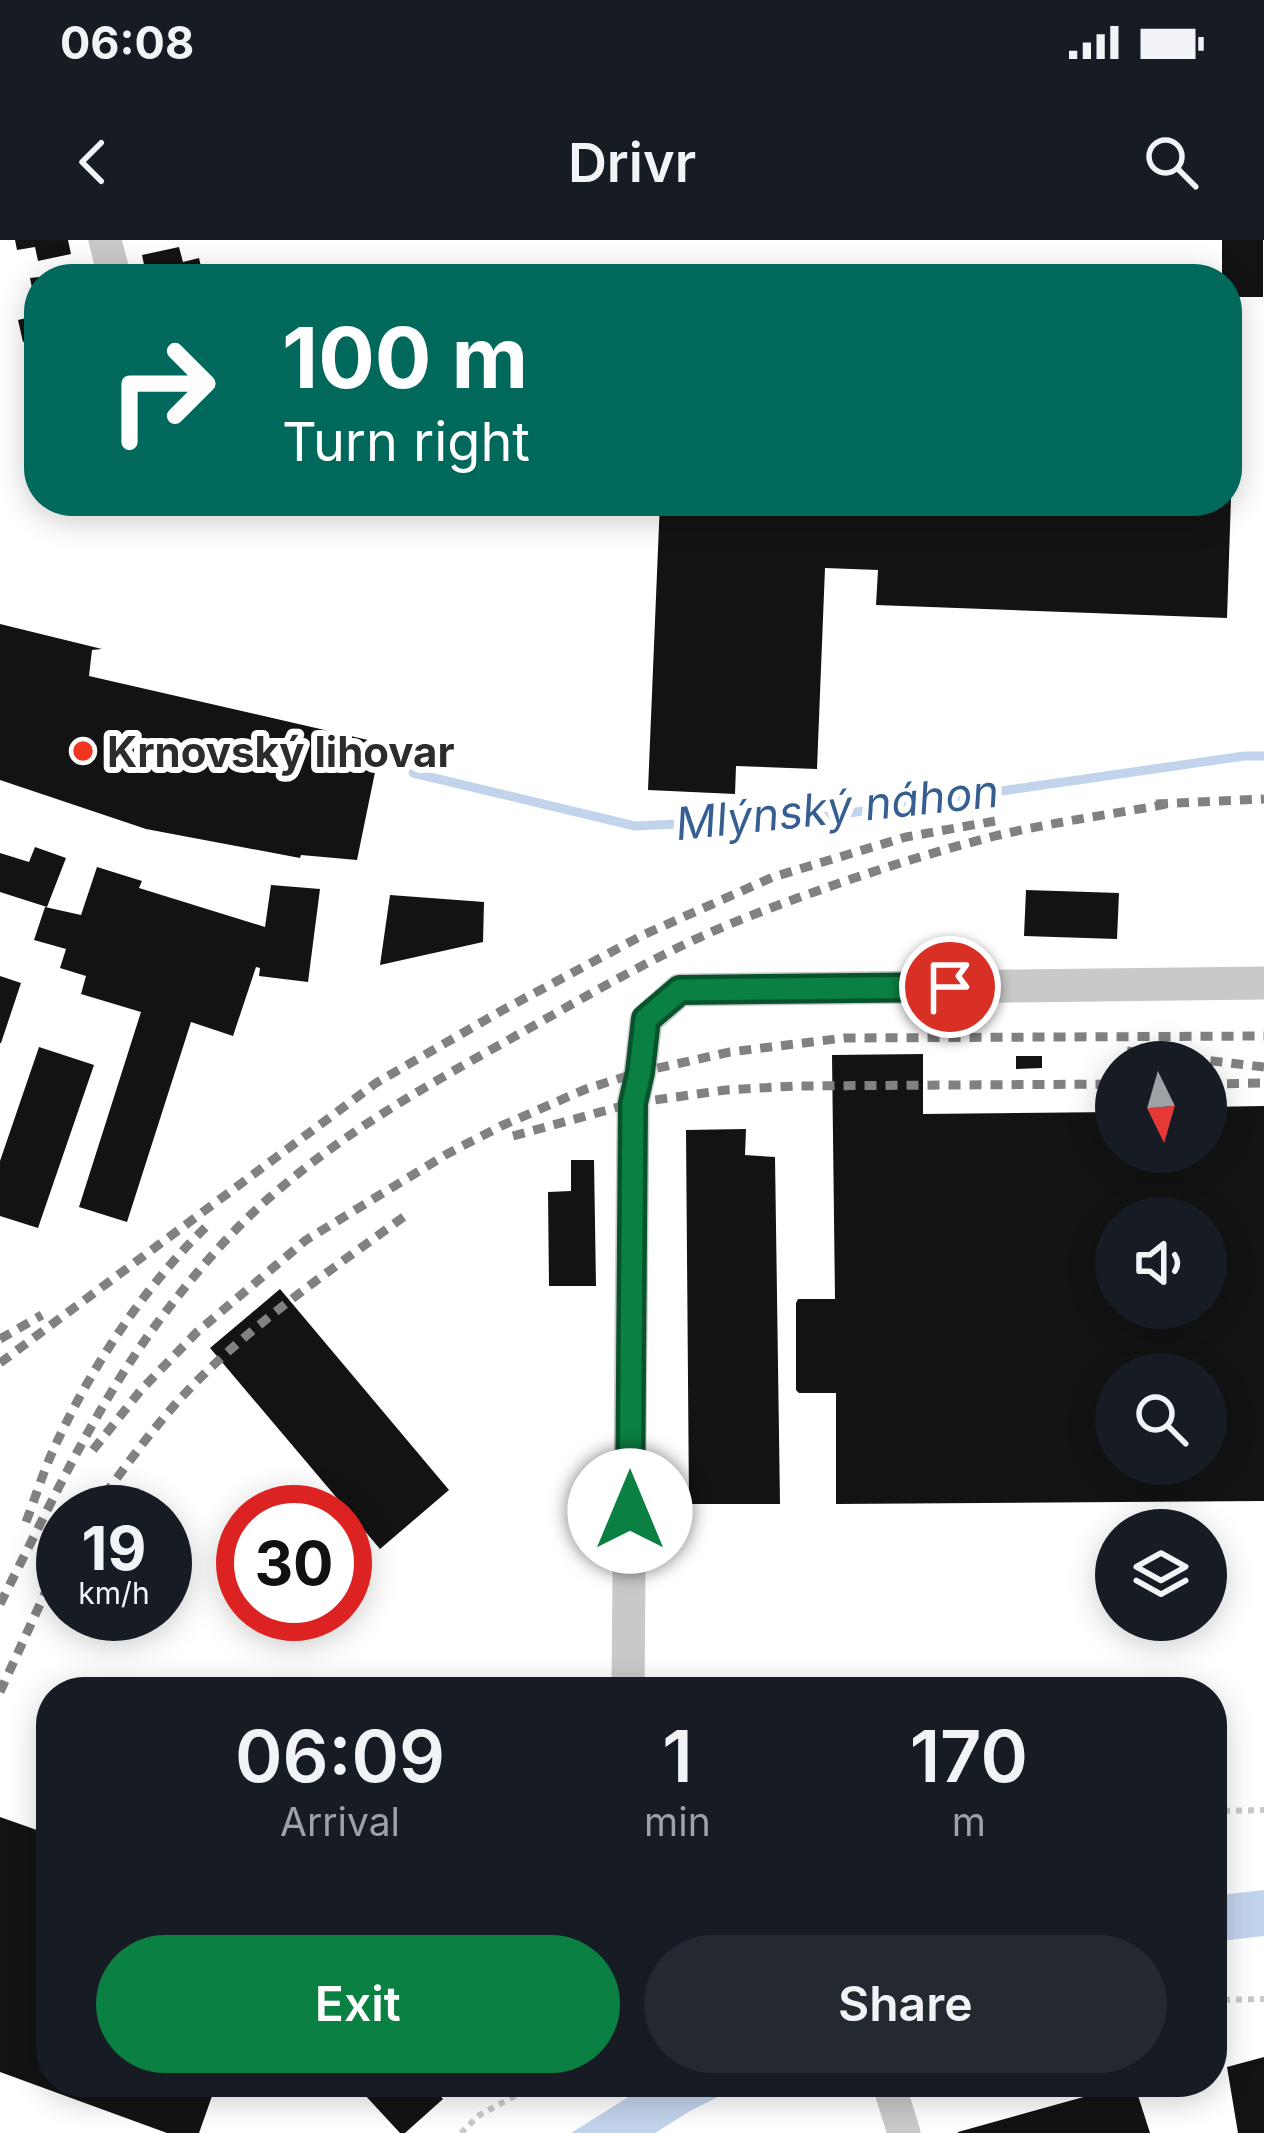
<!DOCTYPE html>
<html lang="en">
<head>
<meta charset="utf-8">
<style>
  :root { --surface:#171b24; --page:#242831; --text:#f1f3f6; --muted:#9ea1a6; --accent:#0b8043 }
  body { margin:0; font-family:Inter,sans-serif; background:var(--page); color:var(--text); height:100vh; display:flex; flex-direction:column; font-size:45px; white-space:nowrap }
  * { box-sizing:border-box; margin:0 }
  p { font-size:39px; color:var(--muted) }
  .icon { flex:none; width:66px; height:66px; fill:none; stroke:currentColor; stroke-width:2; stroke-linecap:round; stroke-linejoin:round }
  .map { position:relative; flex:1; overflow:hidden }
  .panel { position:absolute; left:36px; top:1437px; width:1191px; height:420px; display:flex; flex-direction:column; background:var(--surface); border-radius:48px; box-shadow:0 6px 30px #0003 }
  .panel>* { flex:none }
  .top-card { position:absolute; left:24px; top:24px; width:1218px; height:252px; border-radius:48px; box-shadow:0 6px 30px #0003; background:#00695c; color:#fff; overflow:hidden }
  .needle { width:78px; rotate:175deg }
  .fabs { position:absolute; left:1095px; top:801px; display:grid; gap:24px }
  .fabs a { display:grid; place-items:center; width:132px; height:132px; border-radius:50%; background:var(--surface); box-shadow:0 6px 30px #0003; font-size:60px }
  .speed { position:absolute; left:36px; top:1245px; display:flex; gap:24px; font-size:60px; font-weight:700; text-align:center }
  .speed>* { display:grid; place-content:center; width:156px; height:156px; border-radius:50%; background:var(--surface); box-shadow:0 6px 30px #0003; line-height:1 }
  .speed small { font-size:30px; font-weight:400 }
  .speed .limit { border:18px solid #d22; background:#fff; color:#111 }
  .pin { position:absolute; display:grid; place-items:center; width:102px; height:102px; color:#fff; margin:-51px; border:6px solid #fff; border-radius:50%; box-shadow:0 3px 12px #0007 }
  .me { position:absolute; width:132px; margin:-66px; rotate:0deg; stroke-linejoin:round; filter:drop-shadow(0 0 9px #0008) }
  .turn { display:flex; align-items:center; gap:42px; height:252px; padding:0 60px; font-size:54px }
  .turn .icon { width:156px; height:156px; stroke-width:2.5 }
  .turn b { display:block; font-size:84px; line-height:102px }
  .eta { display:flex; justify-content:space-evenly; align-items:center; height:204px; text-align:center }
  .eta b { font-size:72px; font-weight:600; line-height:84px }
  .button { display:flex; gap:24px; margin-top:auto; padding:24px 60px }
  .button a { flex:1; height:138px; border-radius:72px; background:var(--accent); color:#fff; font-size:48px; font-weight:600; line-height:138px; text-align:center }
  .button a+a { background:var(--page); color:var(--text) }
  .status { display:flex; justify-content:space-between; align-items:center; height:84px; padding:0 60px; background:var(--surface); direction:ltr }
  .status svg { height:33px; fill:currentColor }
  header { display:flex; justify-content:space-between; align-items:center; height:156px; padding:0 60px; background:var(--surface); font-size:54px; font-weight:600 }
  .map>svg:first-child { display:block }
</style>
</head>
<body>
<div class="status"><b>06:08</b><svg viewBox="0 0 49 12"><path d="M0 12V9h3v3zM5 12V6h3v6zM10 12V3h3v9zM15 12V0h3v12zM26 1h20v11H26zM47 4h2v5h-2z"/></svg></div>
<header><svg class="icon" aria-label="back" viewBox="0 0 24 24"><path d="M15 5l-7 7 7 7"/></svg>Drivr<svg class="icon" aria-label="search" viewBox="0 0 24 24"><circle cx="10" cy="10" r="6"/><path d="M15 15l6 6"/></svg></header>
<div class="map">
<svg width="1264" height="1893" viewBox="0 0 1264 1893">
  <rect width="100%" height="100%" fill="#fff"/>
  <path fill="#c2d4ec" d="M1264,1650V1696L1212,1702V1656Z
    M652,1842H748L690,1871L655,1893H571Z"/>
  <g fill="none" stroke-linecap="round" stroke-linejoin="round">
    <path stroke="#c2d4ec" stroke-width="9" d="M413,533L635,586L821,577L1244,516H1264"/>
  </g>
  <path fill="#131313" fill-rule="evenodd" d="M15,0H68L71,14L38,21L35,7L17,10Z
    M1222,0H1263V57H1227V39H1222Z
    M179,7L183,22L199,18L204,39H147L142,15Z
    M76,33L77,39H48L47,36Z
    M39,37V57L34,58L30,38Z
    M39,75V99L23,102L18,80Z
    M1227,227L1232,228L1227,378L876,365L878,330L825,328L817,529L736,526L735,554L648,550L660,261H1227Z
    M0,384L102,409L92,410L89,436L381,503L357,620L301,615L300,618L146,589L0,540Z
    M35,607L66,618L47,667L0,652V613L29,622Z
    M97,627L142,641L139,648L265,687L271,645L320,649L308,742L259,736L260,728L256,727L233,796L191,782L127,982L79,967L141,772L81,754L86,736L60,728L66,709L34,700L45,667L81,675Z
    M1026,650L1119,653L1117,699L1024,696Z
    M390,655L484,662L483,702L380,725Z
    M0,736L21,743L1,803H0Z
    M39,807L94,825L38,988L0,976V921Z
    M923,814V874L1116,872V912H1206V867L1264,866V1261L836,1264V1153H799L796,1150V1063L798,1059H835L832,815ZM1116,978H1206V1068H1116ZM1116,1134H1206V1224H1116Z
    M1016,816H1042V828L1016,829Z
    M746,889L745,915L775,917L780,1264H689L686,890Z
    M571,920H594L596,1046H549L548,952L571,951Z
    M280,1049L449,1250L380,1309L210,1108Z
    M0,1577L51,1595V1842H217L199,1893H167L0,1832Z
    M1264,1817V1893H1238L1227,1827Z
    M375,1842H428L443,1859L405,1893H400L363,1853Z
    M1134,1843L1150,1893H958V1892Z"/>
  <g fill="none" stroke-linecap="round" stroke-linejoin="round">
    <path stroke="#c9c9c9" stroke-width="6" stroke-dasharray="6 6" stroke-linecap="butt" d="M1212,1571L1264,1570
      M1212,1760L1264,1759
      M920,1850L937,1842
      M461,1893L478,1876L540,1842"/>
    <path stroke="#c9c9c9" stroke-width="33" d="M105,0L115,39
      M628,1452L633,863L640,832L646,780L680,750L1264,743
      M888,1842L904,1893"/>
    <path stroke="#818181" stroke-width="9" stroke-dasharray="12 9" stroke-linecap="butt" d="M1156,564L1264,559
      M1127,811L1264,827
      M1206,844L1264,843
      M513,896L633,863L726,850L795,846L1116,844
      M0,1099L42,1075
      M0,1123L376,843L501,771L643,695L773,637L906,597L995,581
      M93,1210L141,1150L197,1092L306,1000L447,914L501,886L586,849L640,832L730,812L844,798L1264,796
      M92,1272C118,1237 143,1201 172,1168C235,1095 331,1030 409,973
      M26,1282C36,1256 44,1229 56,1204C93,1124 146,1044 210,983
      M0,1364C52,1262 100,1155 171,1065C202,1025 238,984 276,952C345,892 424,847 503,803C582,759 661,711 745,678C826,646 910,618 995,596C1053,582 1114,574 1173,563
      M0,1452L51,1340L63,1320"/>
  </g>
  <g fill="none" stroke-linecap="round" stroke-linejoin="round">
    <g stroke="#07532c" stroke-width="30">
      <path id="route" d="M630,1271L633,863L640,832L646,779L680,750L950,747"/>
    </g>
    <use href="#route" stroke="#0b8043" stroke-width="21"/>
  </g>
  <circle fill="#f03520" stroke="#fff" stroke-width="4.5" cx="83" cy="511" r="12"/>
  <g text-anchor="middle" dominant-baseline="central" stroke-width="12" stroke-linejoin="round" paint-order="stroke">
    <g font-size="42" font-weight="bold" fill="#2c2c2c" stroke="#fff" text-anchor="start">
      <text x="107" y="511">Krnovský lihovar</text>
    </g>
    <g font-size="45" font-style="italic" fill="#365e91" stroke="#fff">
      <text transform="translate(837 567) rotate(-6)">Mlýnský náhon</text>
    </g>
  </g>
</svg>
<div class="fabs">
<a><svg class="needle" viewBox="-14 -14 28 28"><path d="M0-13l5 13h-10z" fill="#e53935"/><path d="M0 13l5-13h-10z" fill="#9ea1a6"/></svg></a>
<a><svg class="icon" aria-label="sound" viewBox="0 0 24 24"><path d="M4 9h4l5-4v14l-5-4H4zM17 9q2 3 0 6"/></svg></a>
<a><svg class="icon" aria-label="search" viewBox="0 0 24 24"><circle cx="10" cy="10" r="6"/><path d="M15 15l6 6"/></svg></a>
<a><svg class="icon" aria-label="layers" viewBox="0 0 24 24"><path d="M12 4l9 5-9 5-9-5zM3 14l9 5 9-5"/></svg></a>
</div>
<div class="speed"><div>19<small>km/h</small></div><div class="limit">30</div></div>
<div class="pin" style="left:950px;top:747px;background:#d93025"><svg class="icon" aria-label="arrive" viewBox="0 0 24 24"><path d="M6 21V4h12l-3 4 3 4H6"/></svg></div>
<svg class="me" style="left:630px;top:1271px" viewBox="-20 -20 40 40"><circle r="19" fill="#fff"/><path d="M0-13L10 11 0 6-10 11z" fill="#0b8043"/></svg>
<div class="top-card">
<div class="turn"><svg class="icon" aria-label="right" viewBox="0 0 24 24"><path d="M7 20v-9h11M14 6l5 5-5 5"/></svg><div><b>100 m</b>Turn right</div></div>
</div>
<section class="panel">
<div class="eta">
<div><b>06:09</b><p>Arrival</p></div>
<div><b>1</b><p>min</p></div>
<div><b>170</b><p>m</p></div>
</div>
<div class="button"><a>Exit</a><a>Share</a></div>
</section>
</div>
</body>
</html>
